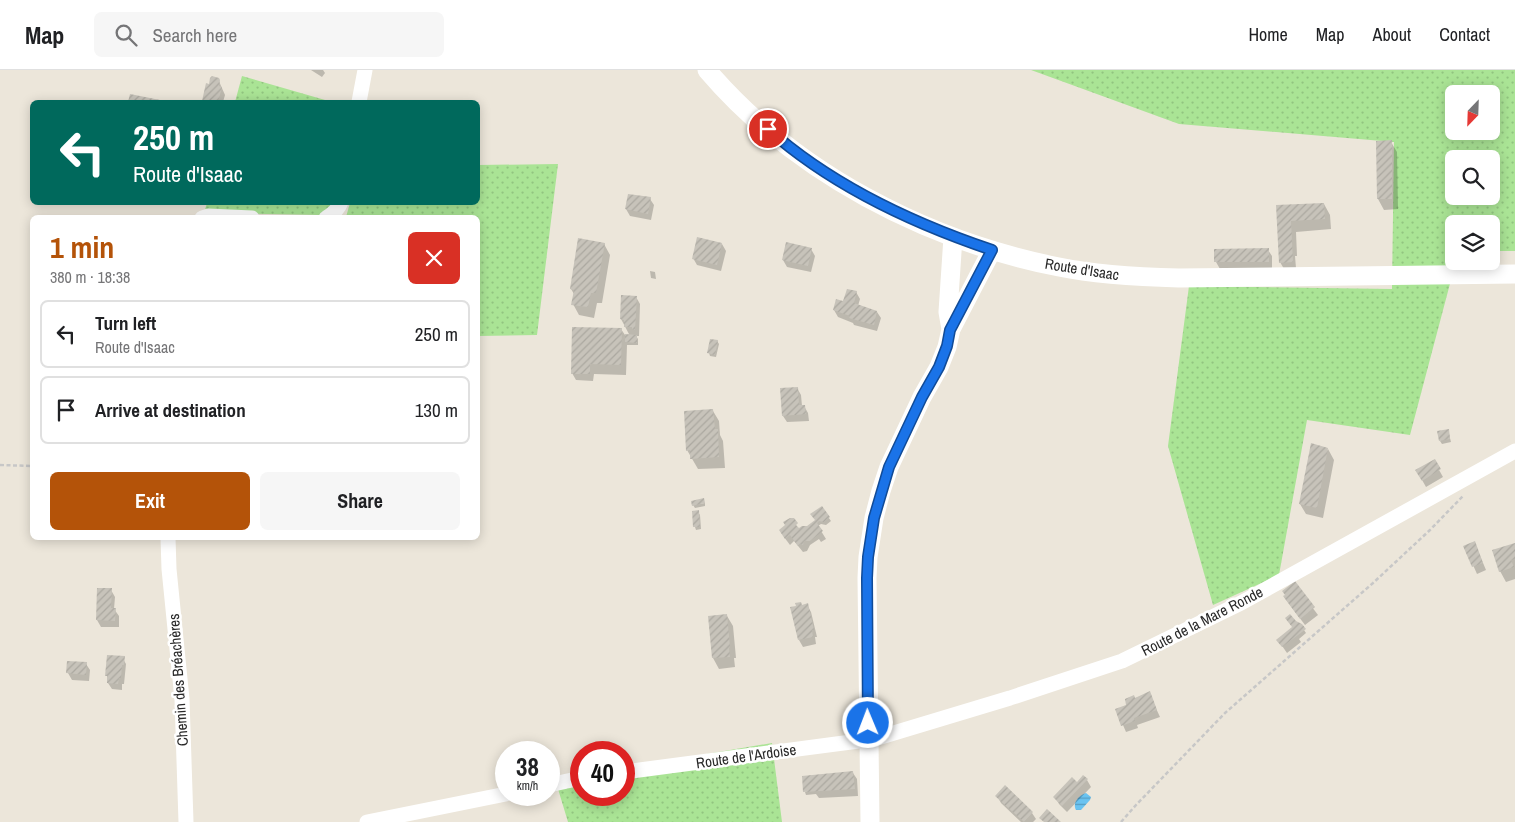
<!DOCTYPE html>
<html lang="en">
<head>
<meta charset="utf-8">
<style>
  :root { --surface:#fff; --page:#f6f6f6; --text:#202124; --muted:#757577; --line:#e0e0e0; --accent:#b45309 }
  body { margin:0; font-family:"Archivo Narrow",sans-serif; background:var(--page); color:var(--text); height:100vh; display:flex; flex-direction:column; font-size:19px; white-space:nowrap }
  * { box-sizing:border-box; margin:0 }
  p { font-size:16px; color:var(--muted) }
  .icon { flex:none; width:28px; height:28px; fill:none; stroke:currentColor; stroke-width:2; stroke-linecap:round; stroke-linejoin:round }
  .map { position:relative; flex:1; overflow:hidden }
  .side { position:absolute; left:30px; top:145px; width:450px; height:325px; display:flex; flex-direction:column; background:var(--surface); border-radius:8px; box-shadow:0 2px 12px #0003 }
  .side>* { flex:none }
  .banner { position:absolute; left:30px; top:30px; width:450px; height:105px; border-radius:8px; box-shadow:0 2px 12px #0003; background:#00695c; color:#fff; overflow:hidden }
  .needle { width:32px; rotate:203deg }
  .fabs { position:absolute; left:1445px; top:15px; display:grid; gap:10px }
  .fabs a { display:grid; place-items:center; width:55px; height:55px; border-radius:8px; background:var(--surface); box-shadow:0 2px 12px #0003; font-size:25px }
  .speed { position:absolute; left:495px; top:671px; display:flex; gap:10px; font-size:25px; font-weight:700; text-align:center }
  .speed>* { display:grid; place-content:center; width:65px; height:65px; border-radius:50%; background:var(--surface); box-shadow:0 2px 12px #0003; line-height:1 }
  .speed small { font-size:12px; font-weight:400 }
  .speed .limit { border:8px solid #d22; background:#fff; color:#111 }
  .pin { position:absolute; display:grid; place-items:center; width:42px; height:42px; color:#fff; margin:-21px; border:2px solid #fff; border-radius:50%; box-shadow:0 1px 5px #0007 }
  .me { position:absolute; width:55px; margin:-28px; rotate:359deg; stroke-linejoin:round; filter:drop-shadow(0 0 4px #0008) }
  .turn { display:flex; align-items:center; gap:18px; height:105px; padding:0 20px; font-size:22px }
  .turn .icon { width:65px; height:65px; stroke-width:2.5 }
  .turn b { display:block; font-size:35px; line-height:42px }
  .round { display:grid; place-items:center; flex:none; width:52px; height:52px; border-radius:8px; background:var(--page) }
  .overview { display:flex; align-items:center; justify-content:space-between; height:85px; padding:0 20px }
  h1 { font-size:30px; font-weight:700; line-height:38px; color:var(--accent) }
  .button { display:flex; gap:10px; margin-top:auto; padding:10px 20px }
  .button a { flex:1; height:58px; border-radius:8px; background:var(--accent); color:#fff; font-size:20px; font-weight:700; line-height:58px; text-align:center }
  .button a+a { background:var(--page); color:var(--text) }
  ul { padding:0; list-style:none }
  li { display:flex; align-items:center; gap:15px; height:68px; margin:0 10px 8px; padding:0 10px; border:2px solid var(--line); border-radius:8px }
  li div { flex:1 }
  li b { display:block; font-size:19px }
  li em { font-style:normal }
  header { display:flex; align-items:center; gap:30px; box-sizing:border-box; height:70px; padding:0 25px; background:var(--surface); border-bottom:1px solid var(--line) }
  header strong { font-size:24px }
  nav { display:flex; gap:28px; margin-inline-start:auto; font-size:18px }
  .search { width:350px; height:45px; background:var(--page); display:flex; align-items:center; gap:12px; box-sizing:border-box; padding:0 18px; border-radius:8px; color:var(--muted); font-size:19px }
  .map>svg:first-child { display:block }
</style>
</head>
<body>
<header>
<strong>Map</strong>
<div class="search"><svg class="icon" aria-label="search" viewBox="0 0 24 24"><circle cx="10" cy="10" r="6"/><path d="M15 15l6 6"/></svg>Search here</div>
<nav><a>Home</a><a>Map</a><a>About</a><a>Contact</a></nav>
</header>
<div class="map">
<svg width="1515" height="752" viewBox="0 0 1515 752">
  <defs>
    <pattern id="grass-dots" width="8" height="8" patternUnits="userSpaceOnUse" patternTransform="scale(1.25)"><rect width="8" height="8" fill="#aae495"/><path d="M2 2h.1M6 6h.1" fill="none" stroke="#92c480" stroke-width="1.8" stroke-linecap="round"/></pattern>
    <pattern id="water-rules" width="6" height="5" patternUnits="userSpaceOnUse" patternTransform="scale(1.25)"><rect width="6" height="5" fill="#6ac3f1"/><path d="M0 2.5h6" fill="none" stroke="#579ec3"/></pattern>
    <pattern id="building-hatch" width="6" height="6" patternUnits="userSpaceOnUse" patternTransform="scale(1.25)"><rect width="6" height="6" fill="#c7c3ba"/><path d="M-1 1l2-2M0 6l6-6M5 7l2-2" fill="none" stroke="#aba8a0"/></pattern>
  </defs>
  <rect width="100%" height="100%" fill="#ece6da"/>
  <path fill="url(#grass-dots)" fill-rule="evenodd" d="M1031,0H1515V181H1491V154H1454V191H1456L1410,365L1307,350L1279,505L1213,535L1168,376L1189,216L1392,219L1394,72L1179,54ZM1454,24H1491V61H1454ZM1454,89H1491V126H1454Z
    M242,6L332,32H235Z
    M558,94L537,265L478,266V148L346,147L350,133L478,132V95Z
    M207,133H334L321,145L204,143Z
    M772,673L782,752H568L555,709L581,705V725H624V698Z"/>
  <path fill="url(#water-rules)" d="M1086,723L1091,727L1090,730L1081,740H1076C1072,733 1079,725 1086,723Z"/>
  <path fill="#0003" d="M311,0H323L325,3L322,7Z
    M218,9L225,25L223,32H203L207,15H210Z
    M131,25L159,31V32H129Z
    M1377,72H1391L1397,82L1398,139L1384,140L1378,129Z
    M650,129L654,135L651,150L630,146L626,139Z
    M1324,134L1330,145L1331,159L1296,162L1297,186H1295L1296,198L1284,199L1280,192L1277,136Z
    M604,174L610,185L602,233H597L594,248L579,245L573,234L574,224L571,219Z
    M722,174L726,181L721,201L697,195L693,188Z
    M811,179L815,186L811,202L787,197L783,190Z
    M1268,180L1272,186V199H1220L1216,192Z
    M650,201L655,202L656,209L651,208Z
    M856,222L860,229L858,236L877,242L881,248L877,261L854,255L853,253L838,247L834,240Z
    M636,227L640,234L639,266H636L638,269V275H627L626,305L594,304L593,311L576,310L572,303L621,259L625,265L630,266L621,249Z
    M717,271L719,274L716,287L710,286L709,283Z
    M797,318L801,325L802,336H804L808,343L809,351L787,352L783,346Z
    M713,341L719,351L720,365L723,371L725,398L698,399L687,380Z
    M1448,360L1451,372L1442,374L1440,371Z
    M1328,379L1334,390L1323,448L1306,444L1300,434Z
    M1434,391L1443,407L1426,417L1417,401Z
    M705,433V436L695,438L693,435Z
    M821,437L831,451L826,455L821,454L818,456L826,469L821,472L819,469L810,475L807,481L803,482L794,471L790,475L784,467L793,453L799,460L807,458L816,450Z
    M698,442L700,445L701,459L696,460L695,457Z
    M1515,474V509L1506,512L1500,501Z
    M1465,477L1478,481L1486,500L1477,504Z
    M1294,513L1318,545L1305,555L1284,527Z
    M99,519L111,520L115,527L114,539L119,546V557H101L97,550Z
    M807,535L811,542L817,567H815L816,574L803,577L799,570Z
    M727,546L733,556L736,588H734L735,597L719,599L713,588L710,547Z
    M1293,558L1304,560L1306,563L1299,569L1301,572L1287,583L1278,570Z
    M122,587L126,594L124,614H122V620L112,619L108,613V609L107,606Z
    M86,594L90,600L89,611L72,610L68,603Z
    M1149,623L1160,647L1137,655L1138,658L1126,662L1123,655L1128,636L1135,629Z
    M853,703L857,709L858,726L819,728L816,724L806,725L805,722Z
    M1087,710L1091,717L1067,742L1059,734L1055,727L1077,713Z
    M997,726L1032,743L1036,749L1033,752H1021L1001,733Z"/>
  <path fill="url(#building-hatch)" d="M212,6L219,8L220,10L219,16L222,17L218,32H198V30L202,31L206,13L209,14L210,8Z
    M130,24L160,30L159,32H128Z
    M1392,70V129H1377L1376,71Z
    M628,124L651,127L648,144L625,139Z
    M1324,133L1325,149L1291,151L1293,192L1279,193L1276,135Z
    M697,167L722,173L717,195L692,189Z
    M578,168L605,173L596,223H591L588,237L571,235L574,220L570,219Z
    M786,172L812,178L808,196L782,190Z
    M1269,178V192H1214V179Z
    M847,219L857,221L854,233L877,241L874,255L849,248L850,246L833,240L836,229L843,231Z
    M621,225L637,226L635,260L632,259V257H624V250L620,249Z
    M572,257L622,258L621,295L590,294V304H571Z
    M625,264L637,265V273L625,272Z
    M710,269L718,270L715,285L707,283Z
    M798,317L799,335H805L806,344L782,346L780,318Z
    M713,339L715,359H718L719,387L690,389V380L686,381L684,341Z
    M1449,359L1450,369L1439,371L1437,361Z
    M1311,373L1328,378L1317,438L1299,434Z
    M1435,389L1441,399L1422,411L1415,400Z
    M704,428L705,433L692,436L691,431Z
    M822,436L830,447L824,452L819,451L817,453L823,461L810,471H804L803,475L800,474L798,476L790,465L785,469L779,460L785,455L783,452L790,448H794L798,453L796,455L799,458L802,456H807L815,450L810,444Z
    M699,440L700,457H693L692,441Z
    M1475,471L1483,493L1472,497L1463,476Z
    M1515,473V489L1511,490L1514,497L1499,502L1492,480Z
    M1295,511L1315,537L1300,549L1283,526L1285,525L1282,521Z
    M97,518H112L111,538H116L115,551L96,550Z
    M801,532L802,535L808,533L814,560H812L813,567L798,570L790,537L796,536L795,533Z
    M727,544L730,577L729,578L730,587L712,588L708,546Z
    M1290,544L1296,551L1302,554L1306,559L1282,577L1276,570L1292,557L1285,548Z
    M107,585L125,586L124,595H122L121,608H119L118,614L107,613V606H105Z
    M67,591L87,592L86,605L66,603Z
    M1150,621L1157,640L1134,648L1135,651L1121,656L1115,639L1126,635L1125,629L1134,625L1135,628Z
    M853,701L855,719L803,722L802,706Z
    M1083,705L1088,709L1062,736L1053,727L1072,707L1077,712Z
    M1005,715L1033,742L1024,752L995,726Z
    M1047,739L1061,752H1044L1039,748Z"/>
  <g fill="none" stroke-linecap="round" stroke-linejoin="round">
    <path stroke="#c7c7c7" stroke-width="2.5" stroke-dasharray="4 2.5" stroke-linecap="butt" d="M0,395L32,396
      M1121,752L1136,735L1225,643L1373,513L1430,460L1463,426"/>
    <path stroke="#fff" stroke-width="15" d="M359,32L365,0
      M202,148L208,146L252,148
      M326,148C333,144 338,140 341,132
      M168,468L169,499L182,629L186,752
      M624,702L874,669L1010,628L1122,591L1241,533L1515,381
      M549,715L581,708
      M367,752L506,724"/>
    <path stroke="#fff" stroke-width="19" d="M707,0C795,103 927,171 1059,197C1098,205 1139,207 1179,208L1515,204
      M951,259L948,242L953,167
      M870,752L867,508L868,487L874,448L881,421L889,397L922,327L939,297L947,277L951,259L992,180"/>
  </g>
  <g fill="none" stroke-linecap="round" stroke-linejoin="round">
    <g stroke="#114b97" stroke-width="12">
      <path id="route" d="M768,59C832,116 912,153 992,180L950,260L947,276L939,297L922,327L889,397L874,448L868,487L867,508L868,653"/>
    </g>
    <use href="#route" stroke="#1a73e8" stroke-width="9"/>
  </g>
  <g text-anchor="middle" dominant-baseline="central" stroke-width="5" stroke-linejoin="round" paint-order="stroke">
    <g font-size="15" fill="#292929" stroke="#fff">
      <text transform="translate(1082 199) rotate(9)">Route d'Isaac</text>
      <text transform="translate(1202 551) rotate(-27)">Route de la Mare Ronde</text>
      <text transform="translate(178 610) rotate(-94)">Chemin des Bréachères</text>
      <text transform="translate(746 686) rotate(-8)">Route de l'Ardoise</text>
    </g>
  </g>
</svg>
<div class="fabs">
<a><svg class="needle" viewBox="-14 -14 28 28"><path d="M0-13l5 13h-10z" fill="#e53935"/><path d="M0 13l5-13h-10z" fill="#757577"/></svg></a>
<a><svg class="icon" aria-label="search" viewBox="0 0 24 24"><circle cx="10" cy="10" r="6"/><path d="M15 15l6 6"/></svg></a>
<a><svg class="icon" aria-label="layers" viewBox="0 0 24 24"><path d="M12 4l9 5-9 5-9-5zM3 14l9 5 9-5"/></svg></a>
</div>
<div class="speed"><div>38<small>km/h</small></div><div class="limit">40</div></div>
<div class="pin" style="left:768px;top:59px;background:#d93025"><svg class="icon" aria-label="arrive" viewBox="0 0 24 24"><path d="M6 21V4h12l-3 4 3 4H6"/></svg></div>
<svg class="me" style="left:868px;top:653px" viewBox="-20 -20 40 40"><circle r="17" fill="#1a73e8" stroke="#fff" stroke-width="3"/><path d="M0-11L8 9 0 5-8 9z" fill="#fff"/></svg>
<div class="banner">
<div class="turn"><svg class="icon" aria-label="left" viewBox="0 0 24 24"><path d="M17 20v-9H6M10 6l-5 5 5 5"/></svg><div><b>250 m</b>Route d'Isaac</div></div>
</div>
<section class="side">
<div class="overview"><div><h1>1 min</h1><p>380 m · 18:38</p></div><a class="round" style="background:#d93025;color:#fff"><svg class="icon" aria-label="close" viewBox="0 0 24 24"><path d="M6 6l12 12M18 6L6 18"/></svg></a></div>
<ul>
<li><svg class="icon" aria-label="left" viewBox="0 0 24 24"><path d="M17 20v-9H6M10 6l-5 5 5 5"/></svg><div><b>Turn left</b><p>Route d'Isaac</p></div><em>250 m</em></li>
<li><svg class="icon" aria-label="arrive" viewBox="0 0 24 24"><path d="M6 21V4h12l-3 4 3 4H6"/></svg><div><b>Arrive at destination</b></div><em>130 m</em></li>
</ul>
<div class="button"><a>Exit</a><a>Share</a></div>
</section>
</div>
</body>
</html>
